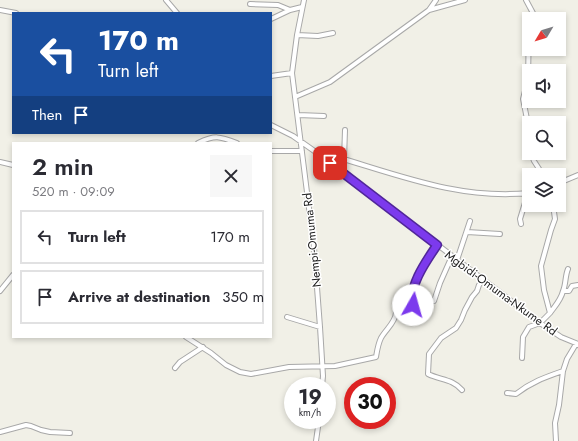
<!DOCTYPE html>
<html lang="en">
<head>
<meta charset="utf-8">
<style>
  :root { --surface:#fff; --page:#f7f7f7; --text:#2b2b33; --muted:#7c7c81; --line:#e1e1e2 }
  body { margin:0; font-family:Jost,sans-serif; background:var(--page); color:var(--text); height:100vh; display:flex; flex-direction:column; font-size:15px; white-space:nowrap }
  * { box-sizing:border-box; margin:0 }
  p { font-size:13px; color:var(--muted) }
  .icon { flex:none; width:22px; height:22px; fill:none; stroke:currentColor; stroke-width:2; stroke-linecap:round; stroke-linejoin:round }
  .map { position:relative; flex:1; overflow:hidden }
  .drawer { position:absolute; left:12px; top:142px; width:260px; height:196px; display:flex; flex-direction:column; background:var(--surface); border-radius:0px; box-shadow:0 2px 6px #0003 }
  .drawer>* { flex:none }
  .banner { position:absolute; left:12px; top:12px; width:260px; height:122px; border-radius:0px; box-shadow:0 2px 6px #0003; background:#1a4fa0; color:#fff; overflow:hidden }
  .needle { width:26px; rotate:232deg }
  .controls { position:absolute; left:522px; top:12px; display:grid; gap:8px }
  .controls a { display:grid; place-items:center; width:44px; height:44px; border-radius:0px; background:var(--surface); box-shadow:0 2px 6px #0003; font-size:20px }
  .speed { position:absolute; left:284px; top:377px; display:flex; gap:8px; font-size:20px; font-weight:700; text-align:center }
  .speed>* { display:grid; place-content:center; width:52px; height:52px; border-radius:50%; background:var(--surface); box-shadow:0 2px 6px #0003; line-height:1 }
  .speed small { font-size:10px; font-weight:400 }
  .speed .limit { border:6px solid #d22; background:#fff; color:#111 }
  .pin { position:absolute; display:grid; place-items:center; width:34px; height:34px; color:#fff; margin:-17px; border-radius:8px; box-shadow:0 2px 6px #0006 }
  .me { position:absolute; width:44px; margin:-22px; rotate:7deg; stroke-linejoin:round; filter:drop-shadow(0 0 3px #0008) }
  .turn { display:flex; align-items:center; gap:14px; height:84px; padding:0 20px; font-size:18px }
  .turn .icon { width:52px; height:52px; stroke-width:2.5 }
  .turn b { display:block; font-size:28px; line-height:34px }
  .then { display:flex; align-items:center; height:38px; padding:0 20px; background:#0003; gap:8px; font-size:15px }
  .round { display:grid; place-items:center; flex:none; width:42px; height:42px; border-radius:0px; background:var(--page) }
  .headline { display:flex; align-items:center; justify-content:space-between; height:68px; padding:0 20px }
  h1 { font-size:24px; font-weight:600; line-height:30px }
  ul { padding:0; list-style:none }
  li { display:flex; align-items:center; gap:12px; height:54px; margin:0 8px 6px; padding:0 12px; border:2px solid var(--line); border-radius:0px }
  li div { flex:1 }
  li b { display:block; font-size:15px }
  li em { font-style:normal }
  .map>svg:first-child { display:block }
</style>
</head>
<body>
<div class="map">
<svg width="578" height="441" viewBox="0 0 578 441">
  <rect width="100%" height="100%" fill="#f1f0e7"/>
  <g fill="none" stroke-linecap="round" stroke-linejoin="round">
    <g stroke="#a8a8a8" stroke-width="6">
      <path id="minor" d="M166,0L177,13
        M304,0L297,35L292,73L314,248L320,327L323,376L322,386
        M526,0L534,15L532,19
        M250,4L278,5L290,10
        M0,10L16,13
        M429,10L465,0
        M271,19L290,10L302,7
        M529,25L528,79L523,99L527,119L525,135L529,147
        M297,35L318,36L333,33
        M271,76L292,73
        M295,97L330,82L429,10L436,0
        M298,115L324,116
        M271,125L293,136L320,155L540,323L561,337L578,344
        M198,143C215,135 219,136 237,143
        M271,151H302
        M531,153L534,161L543,175
        M320,155H330C396,174 458,200 529,193
        M344,159L345,130
        M0,162L13,165
        M559,183L578,175
        M553,205L555,219L551,230L541,266L544,290L550,313C555,306 561,300 563,291C566,284 565,276 568,269
        M521,224L520,219L528,193
        M467,232L500,234
        M457,260L470,221
        M0,291L13,275
        M564,291H569L572,286L578,285
        M434,301L440,283L452,256
        M423,303L413,305C408,286 427,260 437,245
        M287,317L320,327
        M186,337L211,353L226,365L240,372L251,374L289,367L335,366L376,357C377,351 378,344 381,338C386,329 395,323 396,313
        M522,358L523,337L529,327L540,323L550,313
        M175,368L180,362L203,347
        M462,390C453,379 440,380 428,374L429,354L441,338L456,328L461,320L465,310L472,297L477,291L479,285L483,280
        M507,393L516,394C531,382 546,377 563,371
        M0,432L26,425L31,426L41,430L50,432L70,433
        M316,441L319,420
        M556,441L555,423L559,405L563,371L567,359L576,344L577,345"/>
    </g>
    <use href="#minor" stroke="#fff" stroke-width="4"/>
  </g>
  <g fill="none" stroke-linecap="round" stroke-linejoin="round">
    <g stroke="#51269a" stroke-width="10">
      <path id="route" d="M330,163L437,245C427,260 408,286 413,305"/>
    </g>
    <use href="#route" stroke="#7c3aed" stroke-width="7"/>
  </g>
  <g text-anchor="middle" dominant-baseline="central" stroke-width="3" stroke-linejoin="round" paint-order="stroke">
    <g font-size="12" fill="#212121" stroke="#fff">
      <text transform="translate(312 240) rotate(-96)">Nempi-Omuma Rd</text>
      <text transform="translate(501 293) rotate(36)">Mgbidi-Omuma-Nkume Rd</text>
    </g>
  </g>
</svg>
<div class="controls">
<a><svg class="needle" viewBox="-14 -14 28 28"><path d="M0-13l5 13h-10z" fill="#e53935"/><path d="M0 13l5-13h-10z" fill="#7c7c81"/></svg></a>
<a><svg class="icon" aria-label="sound" viewBox="0 0 24 24"><path d="M4 9h4l5-4v14l-5-4H4zM17 9q2 3 0 6"/></svg></a>
<a><svg class="icon" aria-label="search" viewBox="0 0 24 24"><circle cx="10" cy="10" r="6"/><path d="M15 15l6 6"/></svg></a>
<a><svg class="icon" aria-label="layers" viewBox="0 0 24 24"><path d="M12 4l9 5-9 5-9-5zM3 14l9 5 9-5"/></svg></a>
</div>
<div class="speed"><div>19<small>km/h</small></div><div class="limit">30</div></div>
<div class="pin" style="left:330px;top:163px;background:#d93025"><svg class="icon" aria-label="arrive" viewBox="0 0 24 24"><path d="M6 21V4h12l-3 4 3 4H6"/></svg></div>
<svg class="me" style="left:413px;top:305px" viewBox="-20 -20 40 40"><circle r="19" fill="#fff"/><path d="M0-13L10 11 0 6-10 11z" fill="#7c3aed"/></svg>
<div class="banner">
<div class="turn"><svg class="icon" aria-label="left" viewBox="0 0 24 24"><path d="M17 20v-9H6M10 6l-5 5 5 5"/></svg><div><b>170 m</b>Turn left</div></div>
<div class="then">Then<svg class="icon" aria-label="arrive" viewBox="0 0 24 24"><path d="M6 21V4h12l-3 4 3 4H6"/></svg></div>
</div>
<section class="drawer">
<div class="headline"><div><h1>2 min</h1><p>520 m · 09:09</p></div><a class="round"><svg class="icon" aria-label="close" viewBox="0 0 24 24"><path d="M6 6l12 12M18 6L6 18"/></svg></a></div>
<ul>
<li><svg class="icon" aria-label="left" viewBox="0 0 24 24"><path d="M17 20v-9H6M10 6l-5 5 5 5"/></svg><div><b>Turn left</b></div><em>170 m</em></li>
<li><svg class="icon" aria-label="arrive" viewBox="0 0 24 24"><path d="M6 21V4h12l-3 4 3 4H6"/></svg><div><b>Arrive at destination</b></div><em>350 m</em></li>
</ul>
</section>
</div>
</body>
</html>
